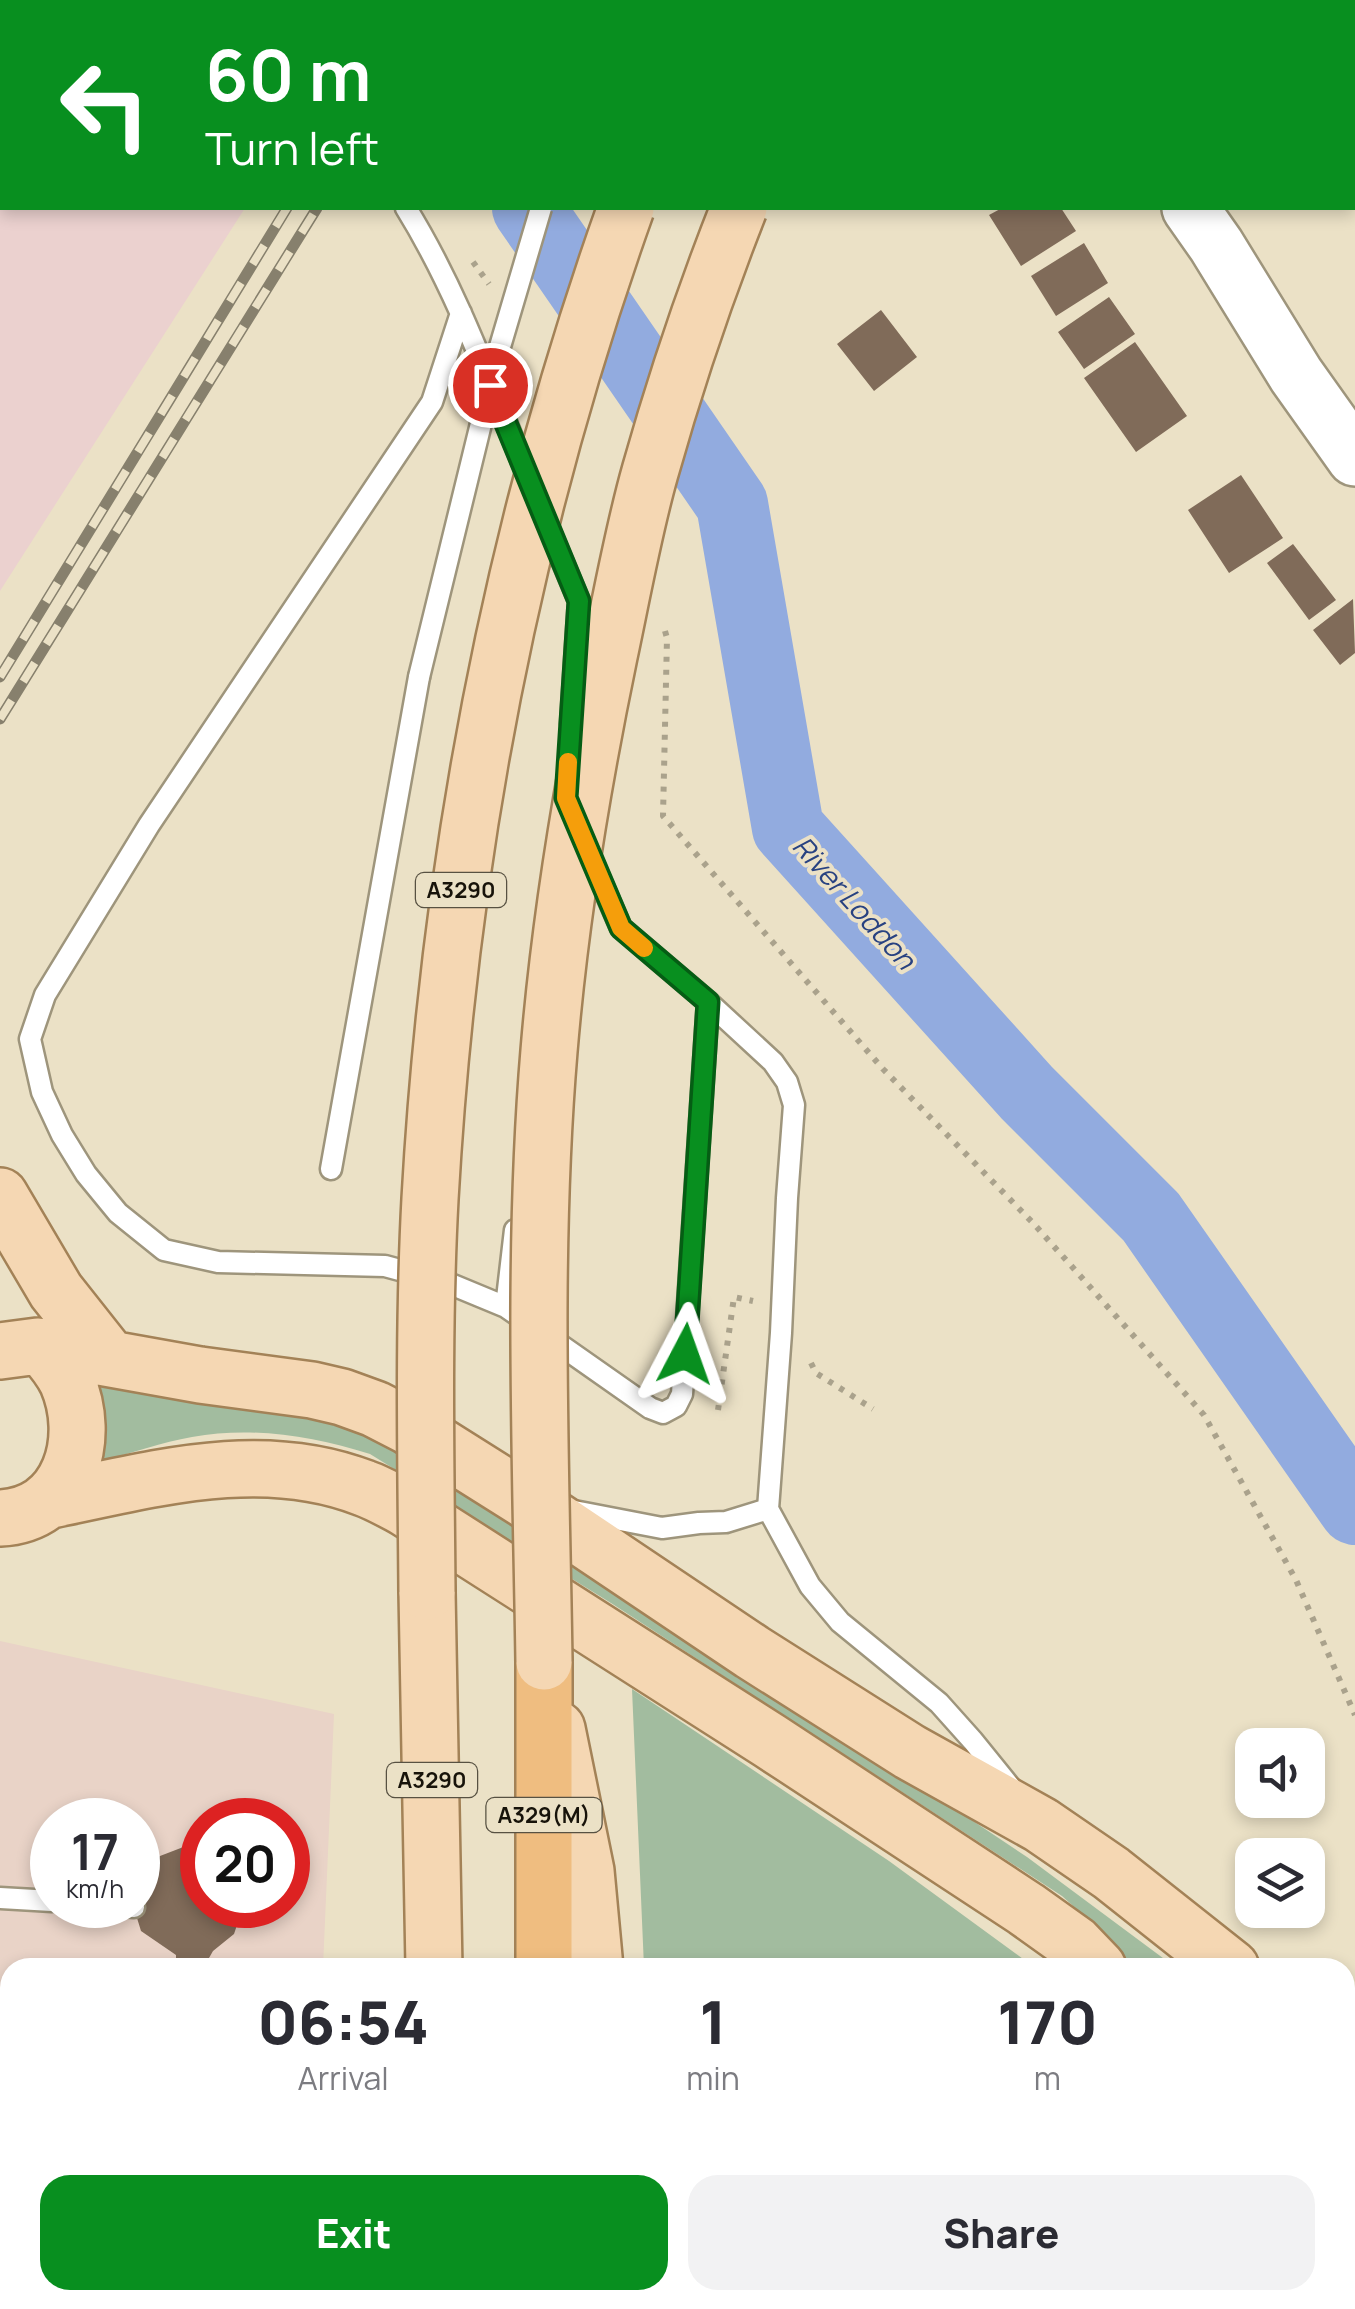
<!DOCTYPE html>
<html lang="en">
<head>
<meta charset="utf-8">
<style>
  :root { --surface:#fff; --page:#f2f2f3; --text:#2b2b33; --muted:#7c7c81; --accent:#088f1f }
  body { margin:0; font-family:Manrope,sans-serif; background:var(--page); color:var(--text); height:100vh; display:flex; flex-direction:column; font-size:38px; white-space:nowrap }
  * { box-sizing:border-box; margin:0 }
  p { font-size:32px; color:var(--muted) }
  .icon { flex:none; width:55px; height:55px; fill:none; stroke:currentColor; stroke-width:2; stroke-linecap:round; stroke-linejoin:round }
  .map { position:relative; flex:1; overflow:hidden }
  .side { position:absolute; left:0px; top:1958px; width:1355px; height:352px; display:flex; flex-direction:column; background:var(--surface); border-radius:30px 30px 0 0; box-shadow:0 5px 15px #0003 }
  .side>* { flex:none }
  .banner { position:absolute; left:0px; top:0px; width:1355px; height:210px; box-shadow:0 5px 15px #0003; background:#088f1f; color:#fff; overflow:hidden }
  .fabs { position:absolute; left:1235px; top:1728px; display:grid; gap:20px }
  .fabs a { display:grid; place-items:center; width:90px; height:90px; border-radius:20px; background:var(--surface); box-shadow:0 5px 15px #0003; font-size:50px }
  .speed { position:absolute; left:30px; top:1798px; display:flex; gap:20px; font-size:50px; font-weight:700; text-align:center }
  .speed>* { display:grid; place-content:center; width:130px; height:130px; border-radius:50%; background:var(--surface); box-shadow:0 5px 15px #0003; line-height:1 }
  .speed small { font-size:25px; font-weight:400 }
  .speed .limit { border:15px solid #d22; background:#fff; color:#111 }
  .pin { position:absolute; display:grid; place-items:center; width:85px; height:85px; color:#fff; margin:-42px; border:5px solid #fff; border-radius:50%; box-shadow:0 2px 10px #0007 }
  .me { position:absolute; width:110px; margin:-55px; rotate:4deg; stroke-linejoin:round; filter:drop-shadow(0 0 8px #0008) }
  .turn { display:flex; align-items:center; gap:35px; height:210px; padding:0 40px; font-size:45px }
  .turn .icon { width:130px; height:130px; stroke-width:2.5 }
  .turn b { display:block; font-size:70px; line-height:85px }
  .eta { display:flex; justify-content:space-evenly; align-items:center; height:170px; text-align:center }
  .eta b { font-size:60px; font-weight:800; line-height:70px }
  .cta { display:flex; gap:20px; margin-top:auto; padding:20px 40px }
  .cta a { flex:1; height:115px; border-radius:30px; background:var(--accent); color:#fff; font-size:40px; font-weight:800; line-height:115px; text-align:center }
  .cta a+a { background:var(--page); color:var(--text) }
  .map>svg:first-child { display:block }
</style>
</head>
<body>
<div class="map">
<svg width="1355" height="2309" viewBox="0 0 1355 2309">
  <rect width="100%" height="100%" fill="#ebe1c6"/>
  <path fill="#ebd1cf" d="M0,0H249L251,2H2V208H245L0,591Z"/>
  <path fill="#e9d3c7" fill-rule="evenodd" d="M0,1641L334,1714L323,1967L10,1968V2300H310L309,2309H0ZM52,1820H138V1905H52ZM202,1820H288V1905H202Z"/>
  <path fill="#a2bc9f" d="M91,1376L338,1413L675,1622L1027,1857L1175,1967H1134L1111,1940L1062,1896L611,1603L370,1454C312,1436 252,1426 192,1437C162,1442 132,1453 102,1461L105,1431Z
    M632,1689L889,1861L1034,1967H644Z
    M715,2300H1103L1096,2309H723Z"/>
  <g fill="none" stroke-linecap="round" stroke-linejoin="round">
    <path stroke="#92abdf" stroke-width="72" d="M385,0L387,2
      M528,208L732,504L788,828L1027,1093L1151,1217L1355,1509"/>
  </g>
  <path fill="#806b59" d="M1002,208H1061L1076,231L1021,266L989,215Z
    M1084,243L1108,283L1056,316L1031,276Z
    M1109,297L1135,334L1084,369L1058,332Z
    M881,310L917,357L874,391L837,344Z
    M1135,342L1187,416L1136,452L1084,378Z
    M1241,475L1283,538L1229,573L1188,510Z
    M1293,544L1336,600L1309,620L1267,563Z
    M1353,599L1355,653L1340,665L1313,630Z
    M186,1846L202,1847V1905H240L239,1919L234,1934L213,1951L209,1958L208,1968H176V1955L141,1931L133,1905H138V1880L141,1872L160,1856Z
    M0,2024L10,2025V2300H65V2309H0Z
    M129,2300H227L226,2309H129Z"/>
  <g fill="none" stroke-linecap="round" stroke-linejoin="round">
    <g stroke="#9e957c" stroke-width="25">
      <path id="lane" d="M613,2L614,0
        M406,208C458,292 491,387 529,479
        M461,313L432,402L149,825L45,995L30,1039L42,1092L62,1135L86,1174L118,1213L164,1250L218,1262L385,1266L448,1283L506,1307L650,1408L663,1413L676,1406L682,1394L708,1002
        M545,520L579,601L571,724
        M587,850L621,928L708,1002L773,1062L787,1082L794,1105L787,1198L781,1333L768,1509L810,1586L840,1622L939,1703L973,1741L1011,1788
        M331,1169L419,677
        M506,1307L515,1230
        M574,1511L662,1528L699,1523L726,1522L768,1509
        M0,1898L52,1901
        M107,1905L134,1907"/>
    </g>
    <g stroke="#9e957c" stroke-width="60">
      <path id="secondary" d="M1037,0L1039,2
        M1190,208L1216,245L1296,375L1355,458
        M1345,2042L1355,2053"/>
    </g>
    <g stroke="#a38257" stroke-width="60">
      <path id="primary" d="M704,2L705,0
        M821,2L822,0
        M0,1196L56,1291L109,1358
        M0,1351L38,1346L200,1375L312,1390L342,1397L375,1409L408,1426L524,1499L752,1652L910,1752L1041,1825L1111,1873L1231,1968
        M51,1500C154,1479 261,1448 364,1488C378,1493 392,1501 405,1508L770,1741L1026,1909L1075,1944L1098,1968
        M0,1518C71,1515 92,1438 67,1381C61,1369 53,1359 44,1349
        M427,1592L434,1968
        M557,1729L586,1871L595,1968
        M1345,2109L1355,2125
        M1345,2222L1355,2227
        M645,2300L650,2309
        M432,2309L433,2300
        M1160,2309L1167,2300"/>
    </g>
    <g stroke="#a38257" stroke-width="60">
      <path id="highway" d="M544,1662V1968
        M541,2309V2300"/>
    </g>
    <path stroke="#aaa28c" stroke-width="6" stroke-dasharray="5 8" stroke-linecap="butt" d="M259,0L262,2
      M473,262L489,284
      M665,631L667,638L663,816L883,1069L1034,1224L1204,1415L1296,1580L1355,1715
      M811,1363L816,1373L873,1409
      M718,1410L734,1297L753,1301"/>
    <use href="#lane" stroke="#fff" stroke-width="20"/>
    <use href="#secondary" stroke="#fff" stroke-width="55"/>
    <use href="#primary" stroke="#f5d7b3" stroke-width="55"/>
    <use href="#highway" stroke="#efbd80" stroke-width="55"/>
    <g stroke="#87806d" stroke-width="11">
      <path id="rail" d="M411,2L413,0
        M438,2L439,0
        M0,677L287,208
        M0,719L317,208"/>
    </g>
    <use href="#rail" stroke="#ebe1c6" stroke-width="8" stroke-dasharray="22" stroke-linecap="butt"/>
    <g stroke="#9e957c" stroke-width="25" stroke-linecap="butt">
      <path id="lane-bridge" d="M419,677L499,350L541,208"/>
    </g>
    <g stroke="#a38257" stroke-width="60" stroke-linecap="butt">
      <path id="primary-bridge" d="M427,1592C426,1461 423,1330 430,1199C449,860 512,527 626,208
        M544,1662C541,1460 532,1253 549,1051C560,918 582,786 609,656C622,595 633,532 650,472C675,383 705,294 739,208"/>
    </g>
    <use href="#lane-bridge" stroke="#fff" stroke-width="20"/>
    <use href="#primary-bridge" stroke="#f5d7b3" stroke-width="55"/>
  </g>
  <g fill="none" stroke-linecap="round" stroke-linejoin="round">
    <g stroke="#055d14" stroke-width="25">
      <path id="route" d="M490,385L579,601L566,798L621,928L708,1002L685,1354"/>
    </g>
    <use href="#route" stroke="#088f1f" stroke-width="18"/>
    <path stroke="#f59e0b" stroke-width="18" d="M568,762L566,798L621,928L644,948"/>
  </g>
  <g text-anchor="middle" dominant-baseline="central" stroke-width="8" stroke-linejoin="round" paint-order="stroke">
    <g fill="#ebe1c6" stroke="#575142" stroke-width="2.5">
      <rect x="416" y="873" width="90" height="34" rx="8"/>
      <rect x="387" y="1763" width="90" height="34" rx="8"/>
      <rect x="486.5" y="1798" width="115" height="34" rx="8"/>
    </g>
    <g font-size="22" font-weight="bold" fill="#17130a">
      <text x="461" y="890">A3290</text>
      <text x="432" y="1780">A3290</text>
      <text x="544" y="1815">A329(M)</text>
    </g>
    <g font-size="28" font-style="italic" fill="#284281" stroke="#ebe1c6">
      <text transform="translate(855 902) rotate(48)">River Loddon</text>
    </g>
  </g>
</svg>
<div class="fabs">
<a><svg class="icon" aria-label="sound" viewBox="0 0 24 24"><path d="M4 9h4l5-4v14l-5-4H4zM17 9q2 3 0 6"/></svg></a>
<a><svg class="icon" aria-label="layers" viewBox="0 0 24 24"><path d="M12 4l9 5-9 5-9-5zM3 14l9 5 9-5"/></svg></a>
</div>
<div class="speed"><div>17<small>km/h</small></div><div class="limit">20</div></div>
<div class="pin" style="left:490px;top:385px;background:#d93025"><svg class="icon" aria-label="arrive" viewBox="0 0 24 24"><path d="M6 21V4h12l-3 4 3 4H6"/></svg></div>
<svg class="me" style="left:685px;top:1354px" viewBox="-20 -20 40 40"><path d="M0-17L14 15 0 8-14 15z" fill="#088f1f" stroke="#fff" stroke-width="4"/></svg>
<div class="banner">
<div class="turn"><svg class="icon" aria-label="left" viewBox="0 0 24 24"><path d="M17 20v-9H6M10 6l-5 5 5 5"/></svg><div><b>60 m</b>Turn left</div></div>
</div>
<section class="side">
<div class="eta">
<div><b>06:54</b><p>Arrival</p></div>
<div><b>1</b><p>min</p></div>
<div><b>170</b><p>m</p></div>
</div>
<div class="cta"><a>Exit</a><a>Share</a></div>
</section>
</div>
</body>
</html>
